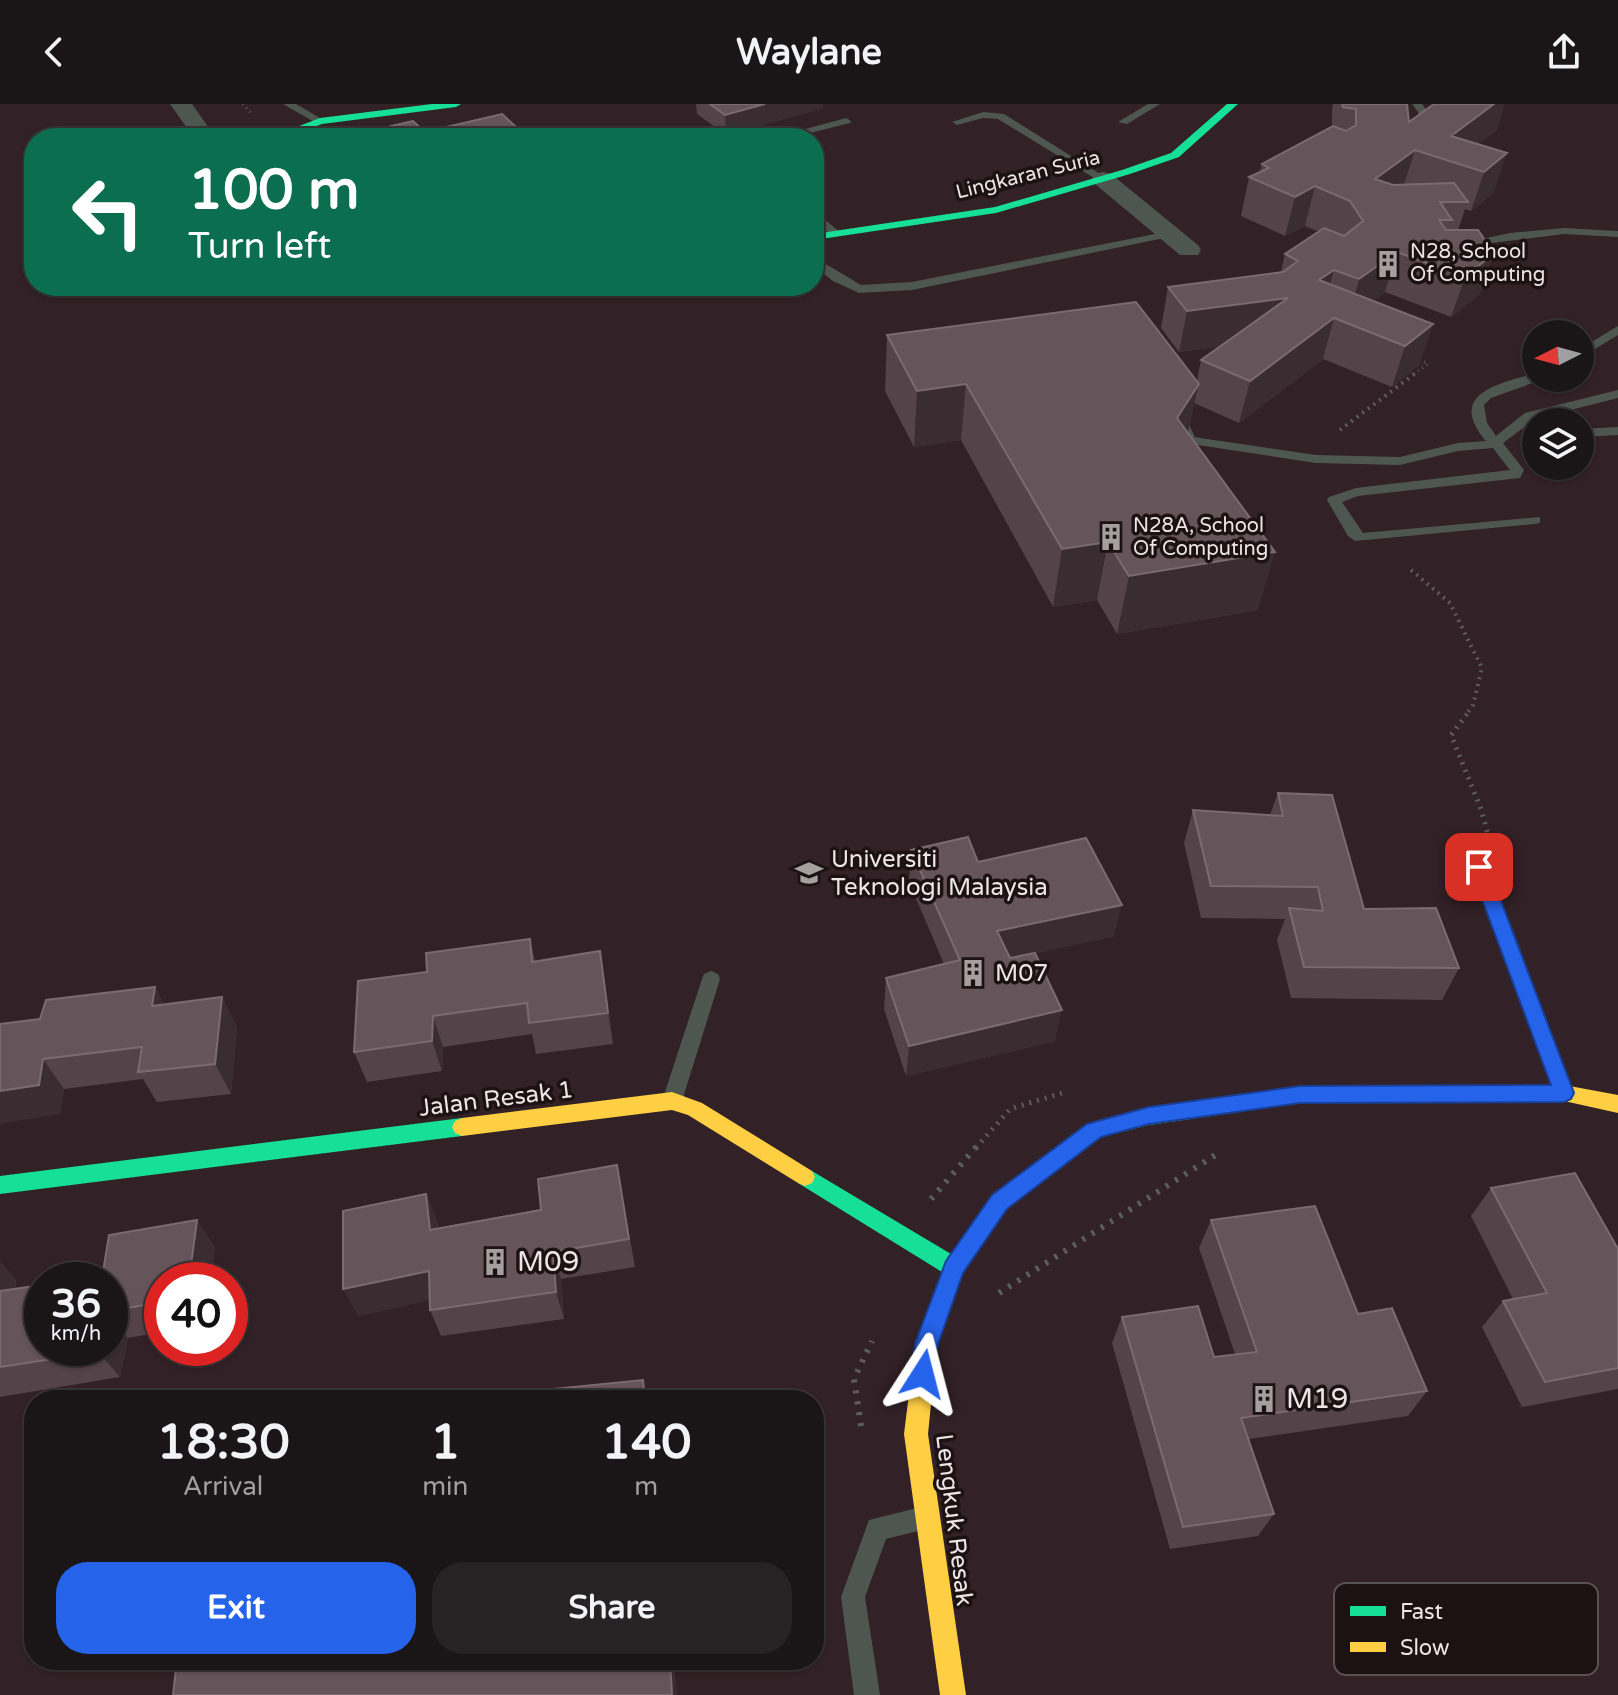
<!DOCTYPE html>
<html lang="en">
<head>
<meta charset="utf-8">
<style>
  :root { --surface:#1a1617; --page:#272324; --text:#f1f3f6; --muted:#9f9fa1; --line:#383536; --accent:#2563eb }
  body { margin:0; font-family:"Varela Round",sans-serif; background:var(--page); color:var(--text); height:100vh; display:flex; flex-direction:column; font-size:30px; white-space:nowrap }
  * { box-sizing:border-box; margin:0 }
  p { font-size:26px; color:var(--muted) }
  .icon { flex:none; width:44px; height:44px; fill:none; stroke:currentColor; stroke-width:2; stroke-linecap:round; stroke-linejoin:round }
  .map { position:relative; flex:1; overflow:hidden }
  .panel { position:absolute; left:24px; top:1286px; width:800px; height:280px; display:flex; flex-direction:column; background:var(--surface); border-radius:32px; box-shadow:0 2px 6px #0004,0 0 0 2px var(--line) }
  .panel>* { flex:none }
  .guide { position:absolute; left:24px; top:24px; width:800px; height:168px; border-radius:32px; box-shadow:0 2px 6px #0004,0 0 0 2px var(--line); background:#0b6e4f; color:#fff; overflow:hidden }
  .needle { width:52px; rotate:264deg }
  .buttons { position:absolute; left:1522px; top:216px; display:grid; gap:16px }
  .buttons a { display:grid; place-items:center; width:72px; height:72px; border-radius:50%; background:var(--surface); box-shadow:0 2px 6px #0004,0 0 0 2px var(--line); font-size:40px }
  .speed { position:absolute; left:24px; top:1158px; display:flex; gap:16px; font-size:40px; font-weight:700; text-align:center }
  .speed>* { display:grid; place-content:center; width:104px; height:104px; border-radius:50%; background:var(--surface); box-shadow:0 2px 6px #0004,0 0 0 2px var(--line); line-height:1 }
  .speed small { font-size:20px; font-weight:400 }
  .speed .limit { border:12px solid #d22; background:#fff; color:#111 }
  .pin { position:absolute; display:grid; place-items:center; width:68px; height:68px; color:#fff; margin:-34px; border-radius:16px; box-shadow:0 4px 12px #0006 }
  .me { position:absolute; width:88px; margin:-44px; rotate:9deg; stroke-linejoin:round; filter:drop-shadow(0 0 6px #0008) }
  .turn { display:flex; align-items:center; gap:28px; height:168px; padding:0 32px; font-size:36px }
  .turn .icon { width:104px; height:104px; stroke-width:2.5 }
  .turn b { display:block; font-size:56px; line-height:68px }
  .eta { display:flex; justify-content:space-evenly; align-items:center; height:136px; text-align:center }
  .eta b { font-size:48px; font-weight:700; line-height:56px }
  .primary-button { display:flex; gap:16px; margin-top:auto; padding:16px 32px }
  .primary-button a { flex:1; height:92px; border-radius:32px; background:var(--accent); color:#fff; font-size:32px; font-weight:700; line-height:92px; text-align:center }
  .primary-button a+a { background:var(--page); color:var(--text) }
  header { display:flex; justify-content:space-between; align-items:center; height:104px; padding:0 32px; background:var(--surface); font-size:36px; font-weight:700 }
  .map>svg:first-child { display:block }
</style>
</head>
<body>
<header><svg class="icon" aria-label="back" viewBox="0 0 24 24"><path d="M15 5l-7 7 7 7"/></svg>Waylane<svg class="icon" aria-label="share" viewBox="0 0 24 24"><path d="M12 15V3M7 8l5-5 5 5M5 13v7h14v-7"/></svg></header>
<div class="map">
<svg width="1618" height="1591" viewBox="0 0 1618 1591">
  <rect width="100%" height="100%" fill="#231e1f"/>
  <path fill="#322126" fill-rule="evenodd" d="M0,0H1618V1591H0ZM34,34H814V182H34ZM1536,230H1580V274H1536ZM1536,318H1580V362H1536ZM42,1176H110V1244H42ZM162,1176H230V1244H162ZM34,1296H814V1556H34Z"/>
  <g fill="none" stroke-linecap="round" stroke-linejoin="round">
    <path stroke="#5b5f5a" stroke-width="3" stroke-dasharray="1 4" stroke-linecap="butt" d="M243,0L253,11
      M1415,254L1429,260
      M1414,270L1428,260"/>
    <path stroke="#5b5f5a" stroke-width="4" stroke-dasharray="2 5" stroke-linecap="butt" d="M1340,326L1417,268
      M1411,466L1450,499L1482,564L1473,601L1465,612"/>
    <path stroke="#5b5f5a" stroke-width="5" stroke-dasharray="2 6" stroke-linecap="butt" d="M1467,610L1451,631L1481,705L1490,738
      M976,1044L1010,1005L1062,989"/>
    <path stroke="#5b5f5a" stroke-width="6" stroke-dasharray="3 8" stroke-linecap="butt" d="M931,1095L977,1042
      M999,1189L1217,1050
      M861,1322L854,1275L872,1237"/>
    <path fill="#4e574f" fill-rule="evenodd" d="M283,0H296L325,17L316,19Z
      M1148,0H1160L1127,20L1118,18Z
      M1412,0H1422L1428,8V23L1419,21L1418,8Z
      M983,8L1004,10L1108,75L1099,77L998,15L983,14L957,21L952,18Z
      M846,14L851,17L850,19L790,34H772Z
      M814,107L840,128V132H832L814,116Z
      M1564,124L1618,127V133L1564,130L1474,141L1468,138L1510,129Z
      M1170,127L1174,128V132L912,186L859,189L833,177L814,162V153L861,181L912,178Z
      M1618,222V231L1580,254V245Z
      M1536,269V274L1541,276L1491,294L1484,301L1487,319L1496,332L1525,309L1618,286V294L1535,315L1503,339L1524,366L1520,374L1358,392L1342,398L1363,429L1540,413V419L1535,420L1355,437L1348,432L1327,396L1329,393L1356,384L1510,366L1493,344L1458,347L1400,361L1316,359L1185,339L1174,317L1181,313L1186,314L1195,333L1207,335L1316,351L1400,353L1458,339L1486,337C1446,290 1498,280 1536,269Z
      M1618,323V331L1580,333V325Z
      M1479,756L1488,763L1574,989L1571,995L1564,997L1557,995L1554,989L1470,763Z
      M711,867L718,870L720,875L682,997L679,1003L672,1006L665,1003L662,997L702,875L704,870Z
      M921,1403L930,1406L933,1415L930,1424L886,1435L865,1493L880,1591H854L841,1493L869,1416Z"/>
    <path fill="#4e574f" fill-rule="evenodd" d="M170,0H192L216,34H194Z
      M1103,68L1111,70L1198,141L1201,146L1198,151H1180L1095,80L1092,75L1095,70Z"/>
    <path fill="#16e098" fill-rule="evenodd" d="M432,0H461L456,3L322,20L283,34H268L320,14Z
      M1227,0H1238L1179,53L1130,70L996,109L814,136V130L995,103L1122,66L1171,49Z
      M1499,981L1506,983L1509,989L1506,995L1499,997L1300,999L1149,1021L1101,1033L1006,1105L963,1169L934,1249L926,1252L918,1249L915,1241L942,1168L798,1079L795,1073L798,1067L805,1064L812,1067L951,1150L992,1091L1095,1017L1149,1003L1300,983Z
      M462,1014L469,1017L472,1023L469,1029L462,1032L0,1090V1072Z"/>
    <path fill="#ffcf43" fill-rule="evenodd" d="M1499,981H1564L1618,991V1009L1564,997H1499L1492,995L1489,989L1492,983Z
      M672,988L702,999L812,1067L815,1073L812,1079L805,1082L798,1079L688,1011L672,1006L462,1032L455,1029L452,1023L455,1017L462,1014Z
      M926,1230L934,1233L937,1241L928,1330L966,1591H940L904,1330L915,1241L918,1233Z"/>
  </g>
  <path fill="#55434a" d="M696,0H823V4L726,31L697,10Z
    M1333,0H1407L1409,18L1497,26L1478,40L1494,88L1471,107L1465,105L1458,126L1480,190L1451,213L1385,188L1373,197L1433,220L1419,261L1392,283L1323,255L1239,319L1194,299L1188,329L1258,506L1117,530L1097,496L1053,503L961,336L914,343L885,287L887,231L1197,277L1201,256L1221,242L1179,248L1161,224L1168,183L1281,168L1285,150L1319,128L1305,122L1285,132L1241,112L1249,73L1260,68L1262,60L1332,22V6Z
    M391,22L425,28L527,34H392H394Z
    M1278,689L1364,805L1459,864L1442,896L1291,894L1277,836L1285,815L1201,814L1184,739L1193,706L1270,711Z
    M911,746L978,758L1114,832L1036,849L1055,937L906,972L884,905L886,874L944,860L909,778Z
    M530,835L535,857L605,878L613,940L536,950L532,930L443,943L442,967L367,978L354,948Z
    M222,893L237,924L231,990L157,998L143,975L64,985L60,1010L0,920Z
    M1491,1084L1618,1145V1285L1522,1303L1482,1223L1503,1197L1513,1195L1471,1112Z
    M426,1090L437,1118L438,1124L622,1090L635,1163L561,1175L564,1215L441,1232L430,1206L429,1196L358,1212Z
    M197,1116L215,1144L162,1176V1228L128,1234L120,1273L0,1293V1158L16,1176L15,1185L110,1244V1176L102,1174Z
    M1211,1116L1358,1210L1427,1287L1408,1312L1249,1335L1274,1410L1258,1432L1170,1445L1112,1239L1122,1213L1214,1253L1235,1250L1199,1144Z"/>
  <path fill="#3a2d32" d="M765,0H823V4L726,31L725,11Z
    M1494,0H1505L1497,26L1455,58L1451,32Z
    M1415,46L1403,84L1375,75Z
    M1507,49L1494,88L1471,107L1484,68Z
    M1315,82L1305,122L1285,132L1295,93Z
    M1397,148L1385,188L1348,216L1359,175Z
    M1494,149L1480,190L1451,213L1465,173Z
    M1334,166L1323,206L1319,176Z
    M1288,194L1278,234L1179,248L1187,207Z
    M1334,214L1323,255L1239,319L1250,277Z
    M1433,220L1419,261L1392,283L1405,242Z
    M966,280L961,336L914,343L917,287Z
    M1199,280L1186,336L1177,314Z
    M1108,438L1097,496L1053,503L1062,445Z
    M1275,448L1258,506L1117,530L1129,472Z
    M1122,801L1114,832L992,859L997,827Z
    M600,847L605,878L613,940L608,909Z
    M155,883L172,914L152,902Z
    M222,893L237,924L231,990L215,960Z
    M1062,906L1055,937L906,972L909,942Z
    M433,912L443,943L442,967L432,937Z
    M43,955L64,985L60,1010L0,1020V987Z
    M426,1090L437,1118L441,1154L430,1126Z
    M197,1116L215,1144L211,1176H189Z
    M553,1148L561,1175L564,1215L556,1188Z
    M0,1158L16,1176L9,1216L0,1206Z
    M429,1167L440,1194L358,1212L343,1185Z
    M110,1212L128,1234L120,1273L98,1248L99,1244H110Z
    M670,1556H674L677,1591H672Z"/>
  <path fill="#66545b" stroke="#7b6b70" stroke-width="2" d="M710,0H765L725,11Z
    M1342,0H1407L1409,18L1434,0H1494L1451,32L1507,49L1484,68L1415,46L1375,75L1393,81L1454,79L1468,98H1440L1452,116H1439L1446,126H1478L1494,149L1465,173L1397,148L1359,175L1334,166L1319,176L1433,220L1405,242L1334,214L1250,277L1201,256L1288,194L1187,207L1168,183L1283,168L1298,157L1285,150L1324,124L1344,132L1363,117L1350,97L1315,82L1295,93L1249,73L1269,64L1262,60L1333,22L1346,27L1356,21V5L1343,3Z
    M502,10L527,33L392,34L401,32L391,22L413,17L425,28Z
    M1136,198L1199,280L1177,314L1275,448L1129,472L1108,438L1062,445L966,280L917,287L887,231Z
    M1278,689L1332,691L1364,805L1436,804L1459,864L1304,863L1289,804L1323,807L1318,783L1211,782L1193,706L1283,712Z
    M968,733L978,758L1086,734L1122,801L997,827L1010,854L1035,849L1062,906L909,942L886,874L960,856L911,746Z
    M530,835L532,858L600,847L608,909L529,919L527,899L433,912L432,937L354,948L358,877L427,868L426,849Z
    M155,883L152,902L222,893L215,960L138,968L142,943L43,955L39,981L0,987V920L40,915L46,896Z
    M617,1061L629,1135L553,1148L556,1188L430,1206L429,1167L343,1185V1107L426,1090L430,1126L541,1106L538,1075Z
    M1575,1069L1618,1145V1264L1545,1278L1503,1197L1547,1189L1491,1084Z
    M1315,1102L1358,1210L1392,1204L1427,1287L1241,1314L1274,1410L1183,1423L1122,1213L1198,1202L1214,1253L1257,1248L1211,1116Z
    M197,1116L189,1176H162V1198L110,1207V1176H83L102,1174L109,1131Z
    M42,1181V1244H99L98,1248L0,1263V1187Z
    M643,1276L645,1296H492V1291Z
    M177,1556H670L672,1591H173Z"/>
  <path fill="#2563eb" stroke="#184099" stroke-width="2" d="M1479,757L1488,763L1574,989L1571,995L1564,998L1300,999L1149,1020L1101,1033L1007,1105L963,1169L938,1240L931,1278L923,1281L915,1278L912,1270L915,1240L946,1157L992,1091L1087,1020L1149,1003L1300,982L1551,981L1470,763Z"/>
  <defs>
    <g id="building-bare" transform="scale(2.16)"><path d="M-4-6H4V6H1V3H-1V6H-4ZM-2.5-4.3h1.7v1.8h-1.7ZM.8-4.3h1.7v1.8H.8ZM-2.5-1h1.7V.8h-1.7ZM.8-1h1.7V.8H.8Z" fill="#a69fa0" stroke="#1c1214" stroke-width="2.5" paint-order="stroke"/></g>
    <g id="university-bare" transform="scale(2.16)"><path d="M0-5L7-2L0 1L-7-2ZM-4 1L0 2.5L4 1V4Q0 6-4 4Z" fill="#a69fa0" stroke="#1c1214" stroke-width="2.5" paint-order="stroke"/></g>
  </defs>
  <g fill-rule="evenodd">
    <use href="#building-bare" x="1388" y="160"/>
    <use href="#building-bare" x="1111" y="433"/>
    <use href="#university-bare" x="809" y="769"/>
    <use href="#building-bare" x="973" y="869"/>
    <use href="#building-bare" x="495" y="1158"/>
    <use href="#building-bare" x="1264" y="1295"/>
  </g>
  <g text-anchor="middle" dominant-baseline="central" stroke-width="7" stroke-linejoin="round" paint-order="stroke">
    <g font-size="20" fill="#ece4e6" stroke="#1c1214">
      <text transform="translate(1028 71) rotate(-14)">Lingkaran Suria</text>
    </g>
    <g font-size="20" fill="#ece4e6" stroke="#1c1214" text-anchor="start">
      <text x="1410" y="148">N28, School<tspan x="1410" dy="23">Of Computing</tspan></text>
      <text x="1133" y="422">N28A, School<tspan x="1133" dy="23">Of Computing</tspan></text>
    </g>
    <g font-size="24" fill="#ece4e6" stroke="#1c1214" text-anchor="start">
      <text x="831" y="755">Universiti<tspan x="831" dy="28">Teknologi Malaysia</tspan></text>
      <text x="995" y="869">M07</text>
    </g>
    <g font-size="24" fill="#ece4e6" stroke="#1c1214">
      <text transform="translate(496 995) rotate(-7)">Jalan Resak 1</text>
      <text transform="translate(954 1416) rotate(83)">Lengkuk Resak</text>
    </g>
    <g font-size="28" fill="#ece4e6" stroke="#1c1214" text-anchor="start">
      <text x="517" y="1158">M09</text>
      <text x="1286" y="1295">M19</text>
    </g>
  </g>
  <rect x="1334" y="1479" width="264" height="92" rx="12" fill="#1c1214" stroke="#5a5153" stroke-width="2"/>
  <rect x="1350" y="1502" width="36" height="10" fill="#16e098"/>
  <rect x="1350" y="1538" width="36" height="10" fill="#ffcf43"/>
  <g font-size="22" fill="#ece4e6">
    <text x="1400" y="1515">Fast</text>
    <text x="1400" y="1551">Slow</text>
  </g>
</svg>
<div class="buttons">
<a><svg class="needle" viewBox="-14 -14 28 28"><path d="M0-13l5 13h-10z" fill="#e53935"/><path d="M0 13l5-13h-10z" fill="#9f9fa1"/></svg></a>
<a><svg class="icon" aria-label="layers" viewBox="0 0 24 24"><path d="M12 4l9 5-9 5-9-5zM3 14l9 5 9-5"/></svg></a>
</div>
<div class="speed"><div>36<small>km/h</small></div><div class="limit">40</div></div>
<div class="pin" style="left:1479px;top:763px;background:#d93025"><svg class="icon" aria-label="arrive" viewBox="0 0 24 24"><path d="M6 21V4h12l-3 4 3 4H6"/></svg></div>
<svg class="me" style="left:923px;top:1270px" viewBox="-20 -20 40 40"><path d="M0-17L14 15 0 8-14 15z" fill="#2563eb" stroke="#fff" stroke-width="4"/></svg>
<div class="guide">
<div class="turn"><svg class="icon" aria-label="left" viewBox="0 0 24 24"><path d="M17 20v-9H6M10 6l-5 5 5 5"/></svg><div><b>100 m</b>Turn left</div></div>
</div>
<section class="panel">
<div class="eta">
<div><b>18:30</b><p>Arrival</p></div>
<div><b>1</b><p>min</p></div>
<div><b>140</b><p>m</p></div>
</div>
<div class="primary-button"><a>Exit</a><a>Share</a></div>
</section>
</div>
</body>
</html>
